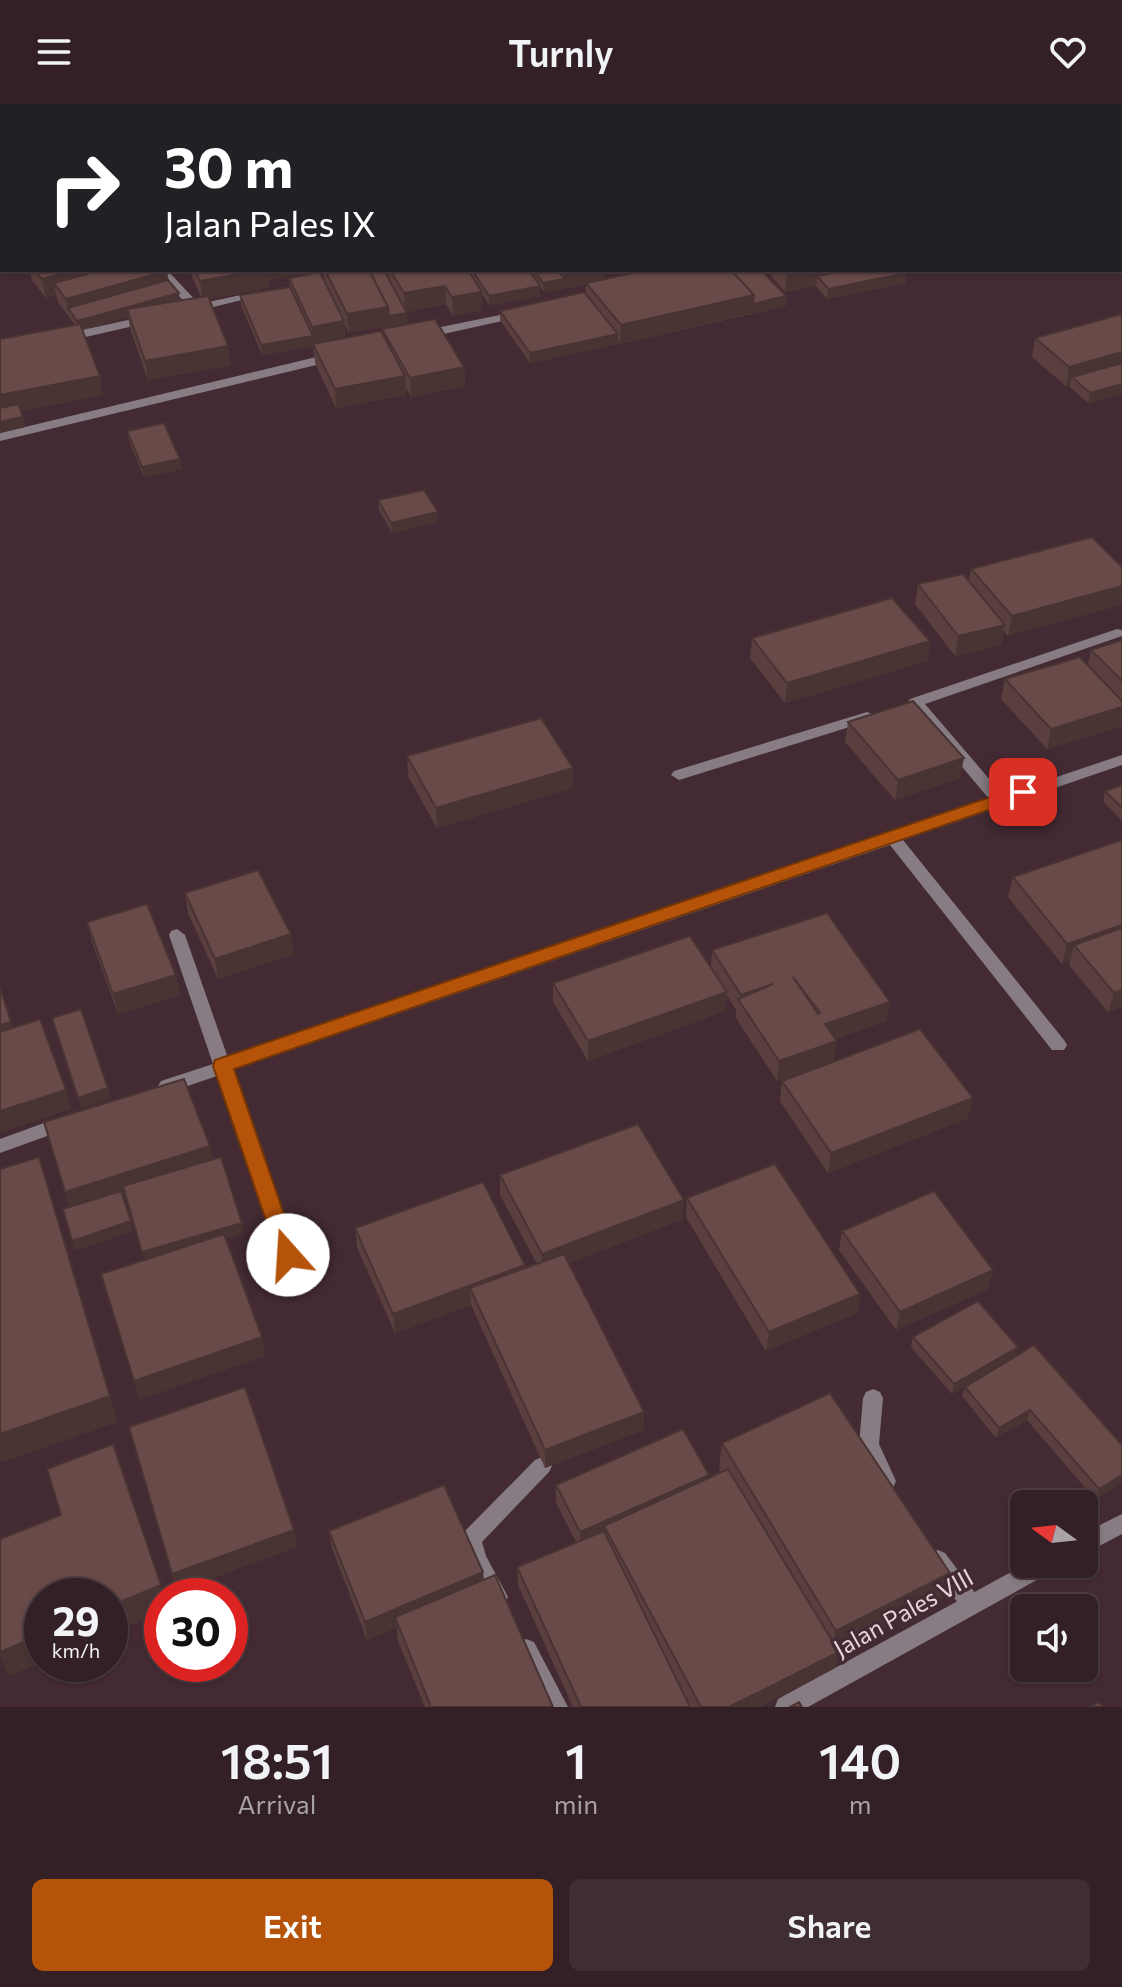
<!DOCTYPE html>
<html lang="en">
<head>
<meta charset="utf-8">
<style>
  :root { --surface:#332026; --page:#3e2d32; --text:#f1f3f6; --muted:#a9a3a7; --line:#4e3e43; --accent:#b45309 }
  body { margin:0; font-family:Commissioner,sans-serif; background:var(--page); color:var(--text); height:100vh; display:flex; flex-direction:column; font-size:30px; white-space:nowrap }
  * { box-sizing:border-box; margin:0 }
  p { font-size:26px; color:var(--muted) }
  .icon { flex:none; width:44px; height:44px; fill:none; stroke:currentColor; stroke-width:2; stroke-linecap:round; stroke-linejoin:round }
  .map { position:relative; height:1603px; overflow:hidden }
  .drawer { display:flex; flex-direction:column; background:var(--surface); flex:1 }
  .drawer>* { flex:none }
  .guide { position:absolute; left:0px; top:0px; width:1122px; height:168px; box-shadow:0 2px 6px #0004,0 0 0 2px var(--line); background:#202124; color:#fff; overflow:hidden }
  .needle { width:52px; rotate:285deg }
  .tools { position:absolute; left:1010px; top:1386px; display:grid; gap:16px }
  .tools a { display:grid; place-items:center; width:88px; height:88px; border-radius:12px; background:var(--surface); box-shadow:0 2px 6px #0004,0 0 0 2px var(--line); font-size:40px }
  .speed { position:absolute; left:24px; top:1474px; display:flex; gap:16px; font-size:40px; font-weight:700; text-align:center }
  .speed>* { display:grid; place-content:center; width:104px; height:104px; border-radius:50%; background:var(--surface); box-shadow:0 2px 6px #0004,0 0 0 2px var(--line); line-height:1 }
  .speed small { font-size:20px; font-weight:400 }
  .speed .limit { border:12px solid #d22; background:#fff; color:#111 }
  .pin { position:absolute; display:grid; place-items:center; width:68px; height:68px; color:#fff; margin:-34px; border-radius:16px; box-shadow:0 4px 12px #0006 }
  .me { position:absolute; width:88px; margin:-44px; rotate:341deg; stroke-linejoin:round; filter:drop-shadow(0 0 6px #0008) }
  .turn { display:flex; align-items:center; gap:28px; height:168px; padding:0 32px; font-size:36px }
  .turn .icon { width:104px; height:104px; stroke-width:2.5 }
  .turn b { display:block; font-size:56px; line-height:68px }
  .eta { display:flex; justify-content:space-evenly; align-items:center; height:136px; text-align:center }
  .eta b { font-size:48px; font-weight:600; line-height:56px }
  .action { display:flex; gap:16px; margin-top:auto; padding:16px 32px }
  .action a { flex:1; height:92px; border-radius:12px; background:var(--accent); color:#fff; font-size:32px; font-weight:600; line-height:92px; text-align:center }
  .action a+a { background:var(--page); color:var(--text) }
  header { display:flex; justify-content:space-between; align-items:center; height:104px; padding:0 32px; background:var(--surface); font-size:36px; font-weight:600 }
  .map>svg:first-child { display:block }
</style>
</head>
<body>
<header><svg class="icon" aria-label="menu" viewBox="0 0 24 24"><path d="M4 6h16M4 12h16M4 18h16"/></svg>Turnly<svg class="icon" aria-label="heart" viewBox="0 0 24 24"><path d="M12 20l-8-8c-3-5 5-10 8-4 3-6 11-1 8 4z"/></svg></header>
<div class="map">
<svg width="1122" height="1603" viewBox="0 0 1122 1603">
  <rect width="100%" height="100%" fill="#442b33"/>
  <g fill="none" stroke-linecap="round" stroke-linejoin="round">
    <path fill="#877c84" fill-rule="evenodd" d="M873,1285L880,1288L883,1294L879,1340L896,1377L893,1384L886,1386L879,1384L859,1340L863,1294L866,1288Z
      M938,1446L945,1449L978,1493L982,1500L978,1507L971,1510L964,1507L931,1463L928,1456L931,1449Z"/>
    <path fill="#877c84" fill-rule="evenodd" d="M23,0H33L34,2H24Z
      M315,0H325L326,2H316Z
      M155,166H167L199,200L260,187L266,190L193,208L189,207V203Z
      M520,207L526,210L524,212L421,235L415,231L421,227Z
      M151,211L155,213V217L64,238L58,234L64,230Z
      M333,249L339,253L337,256L0,337V329Z
      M1117,525L1122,526V532L925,600L1003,691L1122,651V661L903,736L1064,936L1067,941L1064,946H1052L890,741L233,966L297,1151L295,1156L288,1159L281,1156L279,1151L217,972L167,989L161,987L158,982L161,977L213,960L169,831L171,827L177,825L185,831L228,954L883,732L886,728H895L990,696L910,601L908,598L910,595Z
      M867,608L872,610L874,613L872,616L679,676L671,671L674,667Z
      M66,1011L72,1013L75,1018L72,1023L0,1049V1035Z
      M542,1353L549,1356L552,1362L549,1368L482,1438L486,1452L508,1493L504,1500L497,1503C479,1496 465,1453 461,1435L464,1428L535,1356Z
      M1122,1410V1430L1084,1450V1429Z
      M1026,1460H1056L1053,1467L808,1603H775L778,1595Z
      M526,1535L534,1538L568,1603H545L515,1545L518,1538Z"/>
    <path fill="#ecd2e5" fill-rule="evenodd" d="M1076,0H1091L1092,2H1077Z
      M1120,6H1122V14H1120Z
      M1120,35H1122V45H1120Z"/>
  </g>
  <path fill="#59403f" d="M574,0H718L729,2H575Z
    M837,0H1043L1028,2H839Z
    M2,11V136L0,133V12Z
    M30,166H166L168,176L180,196L201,193L189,166H322L269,176L270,183L209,195L231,261L148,276L130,224L128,213L82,226L103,291L21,307L25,323L0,329V235L75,221L58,198L56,191L46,194L32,176Z
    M323,166H604V176L786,202L620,240L618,237V240L530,259L500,216V207L586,190V180L544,188L540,183V192L489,201L482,190V206L453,212L446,200L406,208L407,219L349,229L344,220L345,234L382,229V225L464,263L465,282L411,293L406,284V291L336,304L315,259L313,242L262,251L241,201L240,191L290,183L289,174L324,177Z
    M766,166H904L906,179L827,195L816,182L785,188Z
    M1122,210V290L1088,299L1070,283V281L1066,282L1032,253L1035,234Z
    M127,327L182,365L144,373L129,337Z
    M378,396L438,418L392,429L379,406Z
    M1092,433L1008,532L1004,527L1001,541L955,552L915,500L918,480L969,476L971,465Z
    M752,534L930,537L927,557L785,599L750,554Z
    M1122,536V622L1047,645L1001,595L1005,575L1088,561L1091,546Z
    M848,618L960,674L895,696L845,638Z
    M407,652L573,664V684L437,724L408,672Z
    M1122,681V717L1103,697L1105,687Z
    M1122,736V903L1108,908L1069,861L1070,857L1062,860L1008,793L1013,773Z
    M185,789L294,850L218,875L188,809Z
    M87,818L176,871L180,891L118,910L92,838Z
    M712,846L890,898L886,917L836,935L834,957L777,977L736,914V906L727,891L725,907L588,957L553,898V879L711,864Z
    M782,977L968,1014L828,1069L780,997Z
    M500,1071L683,1115L569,1159L644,1308L643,1326L545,1364L471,1201L395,1229L357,1143L355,1124L525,1161L526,1164L537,1160L500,1091Z
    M687,1094L860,1190L857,1209L766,1247L686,1113Z
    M842,1127L993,1166L988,1185L896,1226L839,1146Z
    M913,1233L1015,1252L1122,1341V1378L1095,1395L1027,1316L996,1334L962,1292L965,1283L983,1272L952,1290L911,1243Z
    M722,1339L943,1493L838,1547L835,1564L759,1603H691L677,1578L690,1603H573L518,1481L517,1463L576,1438L556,1399V1381L709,1371V1374L721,1368L719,1365Z
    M329,1427L483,1468L484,1476L553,1603H425L398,1537L397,1523L367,1536L332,1444Z"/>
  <path fill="#493433" d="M163,0H179L180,2H164Z
    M286,0H316V2H274Z
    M348,0H368V2H348Z
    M455,0H476V2H442Z
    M853,0H927V2H853Z
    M1021,0H1043L1021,2Z
    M0,30H2V49H0Z
    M75,166H120L54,179L56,191L46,194L42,175Z
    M261,166H322L269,176L270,183L203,196L200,177Z
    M564,166H604V177L564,185Z
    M806,166H894L817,172L816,182L785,188L787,170Z
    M167,167L170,186L68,204L66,195Z
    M907,169L906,179L827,195L828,185Z
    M564,175V185L544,188L543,179Z
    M445,182L446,200L405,208L404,189Z
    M540,182V192L489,201V192Z
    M482,188V206L453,212L452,193Z
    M179,189L180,199L127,205L128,213L79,226L77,217Z
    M754,191L752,209L620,240L621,221Z
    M786,192V202L752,210L753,200Z
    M388,203L407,209V219L349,229L347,210Z
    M344,217L345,236L262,251L261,241L313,232L312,223Z
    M618,230V240L530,259V249Z
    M228,242L231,261L148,276L145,257Z
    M1122,248V265L1072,273L1070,281L1066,282L1069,263Z
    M464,263L465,282L411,293L410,274Z
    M100,272L103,291L0,311V291Z
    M405,272L406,291L336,304L335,285Z
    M1122,280V290L1088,299L1090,289Z
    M23,313L25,323L0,329V318Z
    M180,355L182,365L144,373L142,363Z
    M438,408V418L392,429L391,419Z
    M1122,482V501L1008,532L1012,512Z
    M1005,521L1001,541L955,552L958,532Z
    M930,537L927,557L785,599L787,579Z
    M1122,603V622L1047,645L1051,625Z
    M964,654L960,674L895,696L898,676Z
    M573,664V684L437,724L436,704Z
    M1122,821V839L1074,841L1070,857L1062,860L1067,840Z
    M291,830L294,850L218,875L215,855Z
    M176,871L180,891L118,910L113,890Z
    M1122,886V903L1108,908L1114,889Z
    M727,888L725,907L588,957V937Z
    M890,898L886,917L823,940L825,920Z
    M11,918L17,938L0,943V921Z
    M837,937L834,957L777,977L779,957Z
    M108,984L111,995L81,1004L78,994Z
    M66,986L71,1005L0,1029V1007Z
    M973,994L968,1014L828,1069L831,1049Z
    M210,1042L214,1062L70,1108L65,1088Z
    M684,1096L683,1115L542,1170V1150Z
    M131,1117L133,1127L75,1147L72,1137Z
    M242,1119L244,1129L145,1158L142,1148Z
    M525,1161L526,1180L470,1184L471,1201L395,1229L393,1210Z
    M993,1166L988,1185L896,1226L900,1208Z
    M860,1190L857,1209L766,1247L769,1228Z
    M262,1233L265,1252L139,1296L134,1277Z
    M1018,1243L1015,1253L952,1290L954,1280Z
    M110,1292L118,1318L0,1359V1330Z
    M1030,1306L1027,1316L996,1334L999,1324Z
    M644,1308L643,1326L545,1364V1346Z
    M709,1371L707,1389L604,1422V1435L580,1446V1428Z
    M1122,1371V1378L1095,1395L1099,1385Z
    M294,1426L297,1443L176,1488L172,1470Z
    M483,1468L484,1486L395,1513L397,1523L367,1536L365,1518Z
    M950,1469L943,1493L831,1551L836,1527Z
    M161,1481L164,1492H162V1508L110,1530V1502Z
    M42,1530V1558L9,1572L0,1551V1548Z
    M839,1548L835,1564L759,1603H729Z"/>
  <path fill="#684a49" stroke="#493433" stroke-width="2" fill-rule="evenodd" d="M58,0H167L168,1L59,2Z
    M196,0H286L274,2H192L191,1Z
    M373,0H455L442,2H374Z
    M476,0H516L517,2H478Z
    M589,0H632L634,2H590Z
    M632,0H718L719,1L712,2H634Z
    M722,0H727L729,2H712Z
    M933,0H1019L1021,2H935Z
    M2,11V30H0V12Z
    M0,49H2V70H0Z
    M0,90H2V122L0,120Z
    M35,166H75L42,175Z
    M102,166H166L167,167L66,195L54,179Z
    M195,166H261L200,177Z
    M325,166H369L388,203L347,210Z
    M369,166H384L407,209L389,212L388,203Z
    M390,166H468L482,188L452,193L445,182L404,189Z
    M472,166H529L540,182L489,192Z
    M534,166H558L564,175L543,179Z
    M647,166H731L754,191L621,221L586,179Z
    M731,166H761L786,192L753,200L754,191Z
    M783,166H806L787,170Z
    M848,166H904L907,169L828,185L817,172Z
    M320,168L344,217L312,223L289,174Z
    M168,176L179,189L77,217L68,204Z
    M290,183L313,232L261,241L240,191Z
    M584,188L618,230L530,249L500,207Z
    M208,192L228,242L145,257L127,205Z
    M1122,210V248L1069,263L1035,234Z
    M435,215L464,263L410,274L382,225Z
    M80,220L100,272L0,291V235Z
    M381,227L405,272L335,285L313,240Z
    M1122,259V280L1090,289L1072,273Z
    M18,300L23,313L0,318V304Z
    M164,319L180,355L142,363L127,327Z
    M424,386L438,408L391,419L378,396Z
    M1092,433L1122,463V482L1012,512L971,465Z
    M963,470L1005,521L958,532L918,480Z
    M892,494L930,537L787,579L752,534Z
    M1122,536V577L1091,546Z
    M1080,553L1122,597V603L1051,625L1005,575Z
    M913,597L964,654L898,676L848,618Z
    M541,614L573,664L436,704L407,652Z
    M1122,681V704L1105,687Z
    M1122,736V821L1067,840L1013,773Z
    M258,766L291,830L215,855L185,789Z
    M147,800L176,871L113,890L87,818Z
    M827,809L890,898L825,920L837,937L779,957L738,895L773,880L741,891L712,846ZM793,873L820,909L818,910Z
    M1122,824V886L1114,889L1074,841Z
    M690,832L727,888L588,937L553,879Z
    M0,883L11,918L0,921Z
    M81,905L108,984L78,994L52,914Z
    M40,915L66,986L0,1007V928Z
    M920,925L973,994L831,1049L782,977Z
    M184,975L210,1042L65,1088L44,1018Z
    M638,1020L684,1096L542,1150L500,1071Z
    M39,1053L110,1292L0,1330V1065Z
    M221,1053L242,1119L142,1148L123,1082Z
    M775,1060L860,1190L769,1228L687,1094Z
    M483,1078L525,1161L393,1210L355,1124Z
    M121,1087L131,1117L72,1137L63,1105Z
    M934,1087L993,1166L900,1208L842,1127Z
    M224,1130L262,1233L134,1277L101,1170Z
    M564,1150L644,1308L545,1346L470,1184Z
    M978,1197L1018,1243L954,1280L913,1233Z
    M1034,1241L1122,1341V1371L1099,1385L1030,1306L999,1324L965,1283Z
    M245,1283L294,1426L172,1470L129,1323Z
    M830,1289L950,1469L836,1527L722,1339Z
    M683,1325L709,1371L580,1428L556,1381Z
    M113,1340L161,1481L110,1502V1492H42V1530L0,1548V1435L61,1411L47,1365Z
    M728,1365L839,1548L729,1603H701L604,1422Z
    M444,1381L483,1468L365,1518L329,1427Z
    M604,1427L690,1603H581L517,1463Z
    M495,1471L553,1603H431L395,1513Z
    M799,1598L802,1603H790Z
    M1099,1598L1103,1603H1090Z"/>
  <path fill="#b45309" stroke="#753606" stroke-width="2" d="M1023,682L1031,688L1029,692L234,965L298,1151L295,1157H280L213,962L215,956Z"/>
  <g text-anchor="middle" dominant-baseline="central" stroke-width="7" stroke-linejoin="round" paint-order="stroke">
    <g font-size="24" fill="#e6d4d9" stroke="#442b33">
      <text transform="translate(903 1508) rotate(-29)">Jalan Pales VIII</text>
    </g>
  </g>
</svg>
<div class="tools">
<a><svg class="needle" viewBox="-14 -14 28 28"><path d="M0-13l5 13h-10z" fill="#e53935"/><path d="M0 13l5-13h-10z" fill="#a9a3a7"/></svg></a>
<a><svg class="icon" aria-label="sound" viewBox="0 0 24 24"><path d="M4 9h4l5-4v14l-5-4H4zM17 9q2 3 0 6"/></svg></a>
</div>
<div class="speed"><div>29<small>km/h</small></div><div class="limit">30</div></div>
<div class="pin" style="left:1023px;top:688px;background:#d93025"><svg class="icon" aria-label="arrive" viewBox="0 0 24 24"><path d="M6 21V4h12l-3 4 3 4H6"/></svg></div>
<svg class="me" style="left:288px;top:1151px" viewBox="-20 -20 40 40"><circle r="19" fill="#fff"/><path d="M0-13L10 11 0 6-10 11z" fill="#b45309"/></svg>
<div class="guide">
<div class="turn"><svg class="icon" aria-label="right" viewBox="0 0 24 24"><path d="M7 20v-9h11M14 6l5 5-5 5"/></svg><div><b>30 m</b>Jalan Pales IX</div></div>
</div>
</div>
<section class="drawer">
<div class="eta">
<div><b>18:51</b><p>Arrival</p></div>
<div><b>1</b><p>min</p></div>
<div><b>140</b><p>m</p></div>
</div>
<div class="action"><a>Exit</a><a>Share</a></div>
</section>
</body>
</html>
